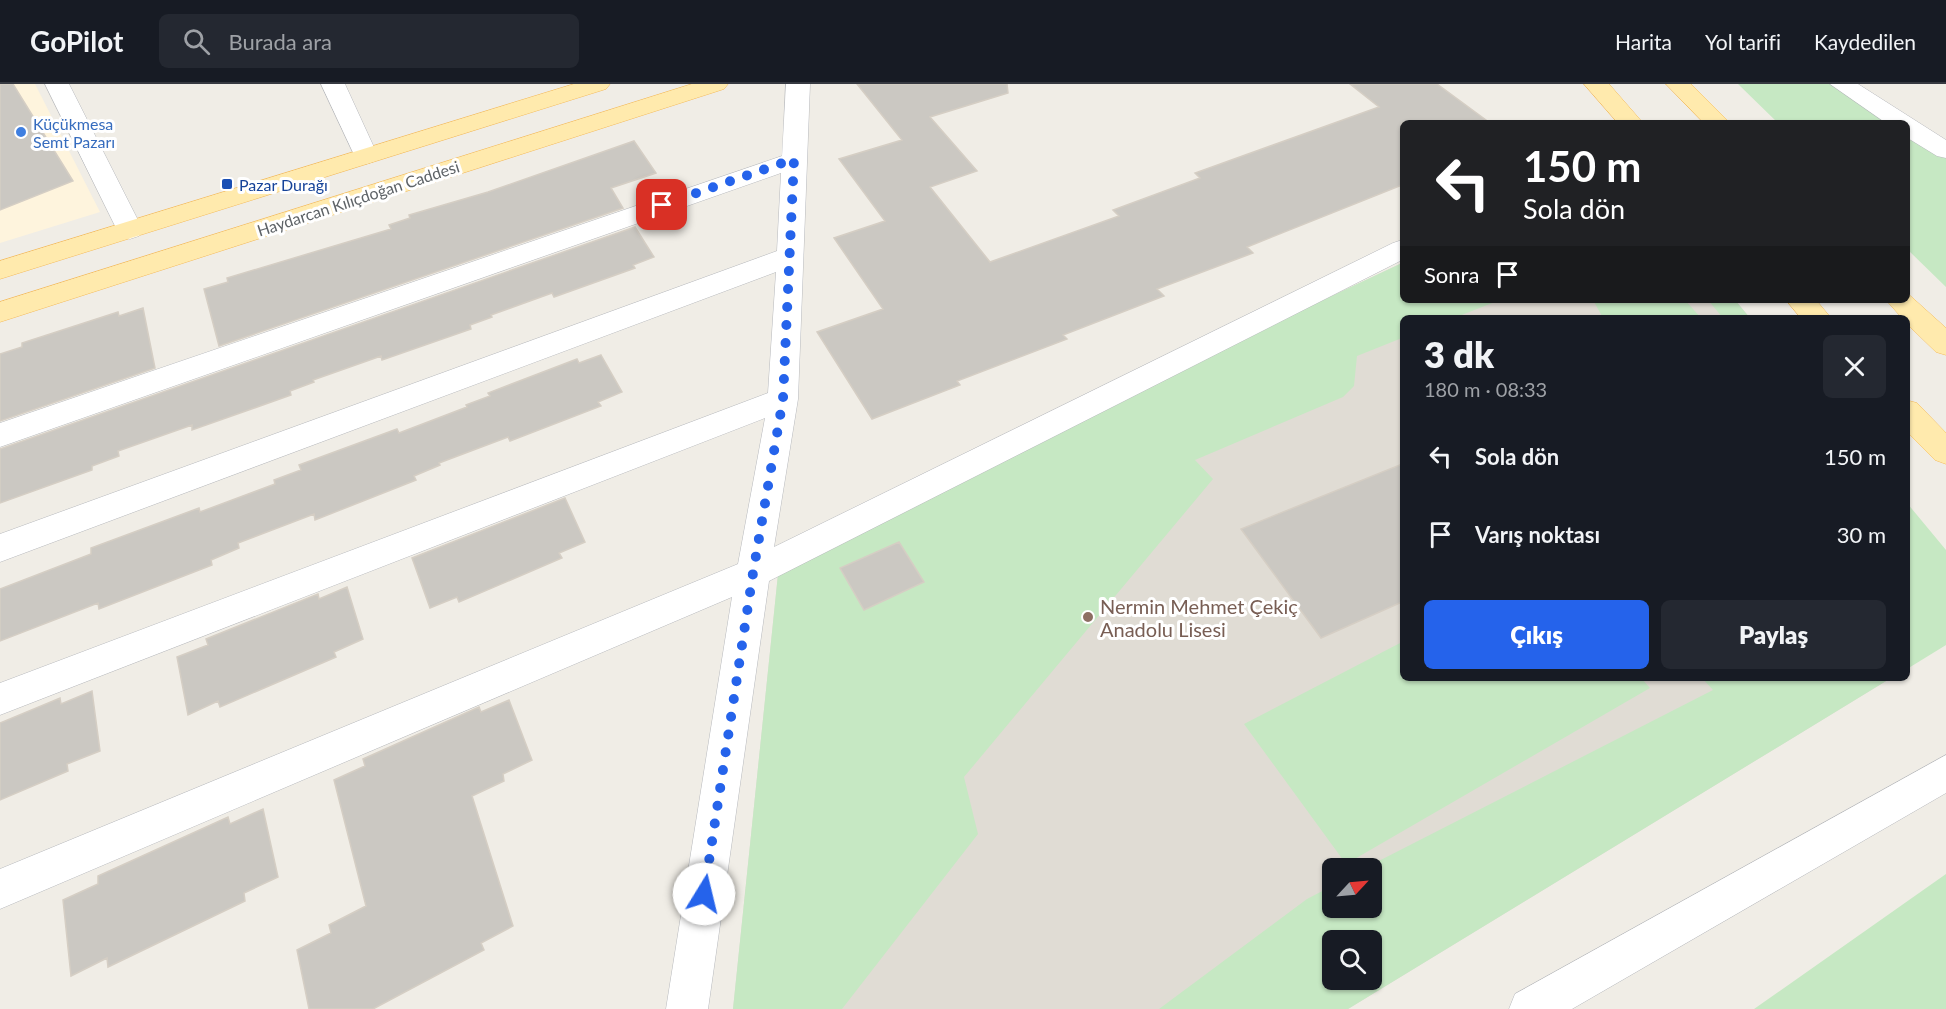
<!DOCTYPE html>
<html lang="tr">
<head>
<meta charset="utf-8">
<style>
  :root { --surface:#171b24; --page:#242831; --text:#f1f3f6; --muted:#9ea1a6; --line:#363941; --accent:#2563eb }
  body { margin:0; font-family:Lato,sans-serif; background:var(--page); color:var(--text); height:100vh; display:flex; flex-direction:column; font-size:22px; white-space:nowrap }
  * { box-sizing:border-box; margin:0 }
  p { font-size:20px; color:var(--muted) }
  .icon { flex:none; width:33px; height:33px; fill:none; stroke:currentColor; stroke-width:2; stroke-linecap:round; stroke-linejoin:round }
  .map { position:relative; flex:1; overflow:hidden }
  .side { position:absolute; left:1400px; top:231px; width:510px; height:366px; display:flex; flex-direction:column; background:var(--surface); border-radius:9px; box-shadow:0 2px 4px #0004 }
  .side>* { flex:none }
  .hud { position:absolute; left:1400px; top:36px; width:510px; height:183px; border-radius:9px; box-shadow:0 2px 4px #0004; background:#202124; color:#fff; overflow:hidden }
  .needle { width:39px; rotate:64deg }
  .fabs { position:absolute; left:1322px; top:774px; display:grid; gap:12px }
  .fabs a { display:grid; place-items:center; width:60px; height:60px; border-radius:9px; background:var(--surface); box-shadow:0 2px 4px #0004; font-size:30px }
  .pin { position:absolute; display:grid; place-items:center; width:51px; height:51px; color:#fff; margin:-26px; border-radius:12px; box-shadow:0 3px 9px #0006 }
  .me { position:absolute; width:66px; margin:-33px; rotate:9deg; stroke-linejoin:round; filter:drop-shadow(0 0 4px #0008) }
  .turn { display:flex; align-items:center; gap:21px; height:126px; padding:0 24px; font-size:27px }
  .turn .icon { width:78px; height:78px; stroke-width:2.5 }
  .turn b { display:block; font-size:42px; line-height:51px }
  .then { display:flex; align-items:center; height:57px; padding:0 24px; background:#0003; gap:12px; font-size:22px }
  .round { display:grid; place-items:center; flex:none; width:63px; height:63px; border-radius:9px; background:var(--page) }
  .headline { display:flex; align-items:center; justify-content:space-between; height:102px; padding:0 24px }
  h1 { font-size:36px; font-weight:800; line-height:45px }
  .cta { display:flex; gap:12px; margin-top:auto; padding:12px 24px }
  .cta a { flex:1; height:69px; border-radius:9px; background:var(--accent); color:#fff; font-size:24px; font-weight:800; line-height:69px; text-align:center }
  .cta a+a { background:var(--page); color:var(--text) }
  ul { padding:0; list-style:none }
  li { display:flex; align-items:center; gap:18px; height:78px; padding:0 24px }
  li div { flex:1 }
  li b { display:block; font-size:22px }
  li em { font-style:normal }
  header { display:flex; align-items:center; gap:36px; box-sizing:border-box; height:84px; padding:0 30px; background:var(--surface); border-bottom:2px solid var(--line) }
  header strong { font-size:28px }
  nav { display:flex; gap:33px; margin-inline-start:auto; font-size:21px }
  .search { width:420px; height:54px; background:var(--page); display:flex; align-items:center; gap:15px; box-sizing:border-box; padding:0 21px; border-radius:9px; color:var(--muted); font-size:22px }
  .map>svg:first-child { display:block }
</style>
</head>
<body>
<header>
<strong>GoPilot</strong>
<div class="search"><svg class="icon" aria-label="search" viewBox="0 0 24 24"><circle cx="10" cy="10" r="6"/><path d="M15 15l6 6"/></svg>Burada ara</div>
<nav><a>Harita</a><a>Yol tarifi</a><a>Kaydedilen</a></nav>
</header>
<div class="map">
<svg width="1946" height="925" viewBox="0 0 1946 925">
  <rect width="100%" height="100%" fill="#f0ede6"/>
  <path fill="#fef4dd" d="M0,0H35L100,128L0,159Z"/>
  <path fill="#e0dcd4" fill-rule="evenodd" d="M1402,179V216H1735L1750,234H1402V594H1891L1348,925H733L780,471ZM1332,784H1371V824H1332ZM1332,856H1371V896H1332Z"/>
  <path fill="#c6e8c3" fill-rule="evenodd" d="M1738,0H1836L1897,39H1778Z
    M1906,45L1946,70V203L1907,165Z
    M1402,179V216H1500L1454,234H1402V254L1357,272L1354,302L1343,313L1195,376L1213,395L964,693L978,750L842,925H733L780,471Z
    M1593,216H1685L1701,234H1603Z
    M1708,216H1735L1750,234H1723Z
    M1907,419L1946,466V561L1907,585Z
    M1402,558V594H1641L1650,604L1346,780L1244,640Z
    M1702,594H1891L1348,925H1159L1307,815L1332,802V824H1371V784H1365L1713,606ZM1371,856V896H1332V856Z
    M1946,790V925H1754Z"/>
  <path fill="#cbc8c2" stroke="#d5cec4" stroke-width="1.5" d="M0,0H13L73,97L0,126Z
    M857,0H1007L1008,9L930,33L977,87L930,103L990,178L1119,132L1113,126L1200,94L1195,89L1379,23L1350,0H1437L1490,39H1402V101L1247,163L1253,169L1157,205L1164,212L1063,251L1067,255L957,297L960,301L872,335L817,248L883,225L834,154L885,137L839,75L902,56Z
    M634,57L656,89L611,104L623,124L219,262L204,205L228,198L227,194L391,145L389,141L410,134L409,131L488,108Z
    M635,143L654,173L633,181L635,184L554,213L552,209L491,231L492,233L470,241L471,245L382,276L381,272L313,296L314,298L290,307L291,311L192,346V341L118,367L119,372L92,382V386L0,419V365Z
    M143,224L155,284L0,337V270L22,263V259L118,228L119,232Z
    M601,271L622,308L598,318L601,322L510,357L508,353L439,379L440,381L414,392L416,396L315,436L314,430L238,459L239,464L211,476L212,481L99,525L98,519L0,557V505L91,470V464L199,424L200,428L275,400L274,396L301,386L299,381L397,345L399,349L467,323L466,321L490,312L488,309L577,275L579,279Z
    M1402,380V518L1321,554L1241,445Z
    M565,414L585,458L559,469L562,474L459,518L457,513L430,524L412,474Z
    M899,458L924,498L864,526L840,484Z
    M347,503L363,555L334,568L336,573L220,623L218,617L188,631L177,573L208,561L206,555L318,510L319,515Z
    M92,607L100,667L67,680L68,687L0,716V639L60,614L61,620Z
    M509,616L532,676L503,690L504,697L472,712L513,842L481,859L484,866L373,925H309L297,866L331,849L329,841L366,822L334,696L365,682L363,675L479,623L481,628Z
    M263,725L278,793L244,809L245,817L108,883L107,874L71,892L63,816L98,800V792L228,733L230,740Z"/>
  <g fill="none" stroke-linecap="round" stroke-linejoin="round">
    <g stroke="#b7b9bd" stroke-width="1">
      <path id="minor" d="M45,0H69L143,146L139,152L130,155L121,152L117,146Z
        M321,0H345L378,72L375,77L366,80L357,77Z
        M786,0H810L798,315L774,463L1393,159L1402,156V176L769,497L708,925H666L732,513L0,825V785L738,480L765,334L0,631V599L768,309L776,188L0,478V450L777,167L781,89L0,363V339L782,72Z
        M1830,0H1858L1946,56V74L1937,72L1906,53V39H1886Z
        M1946,671V709L1572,925H1509L1515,910Z"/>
    </g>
    <g stroke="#f4bb5c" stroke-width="1">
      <path id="major" d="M574,0H610L606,5L0,195V177Z
        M692,0H728L724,5L0,238V218Z
        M1584,0H1609L1643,39H1618Z
        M1666,0H1691L1730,39H1704Z
        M1906,208L1946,244V271L1936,268L1906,239V234H1902L1886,216H1906Z
        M1786,216H1816L1831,234H1801Z
        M1906,316L1917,319L1946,349V380L1935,376L1906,347Z"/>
    </g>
    <use href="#minor" fill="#fff" fill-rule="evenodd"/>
    <use href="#major" fill="#ffeaad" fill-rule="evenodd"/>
  </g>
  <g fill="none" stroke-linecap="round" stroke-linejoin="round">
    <path stroke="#2563eb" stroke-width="10" stroke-dasharray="0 18" d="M662,121L794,75L783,315L753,489L704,810"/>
  </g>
  <circle fill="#3f7fe0" stroke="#fff" stroke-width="2" cx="21" cy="48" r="6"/>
  <rect fill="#1a4fb4" stroke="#fff" stroke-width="2" x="221" y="94" width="12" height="12" rx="3"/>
  <circle fill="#8d6e63" stroke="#fff" stroke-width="2" cx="1088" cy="533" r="6"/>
  <g text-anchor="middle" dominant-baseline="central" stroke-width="6" stroke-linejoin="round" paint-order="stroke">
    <g font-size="16" fill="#366cbe" stroke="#fff" text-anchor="start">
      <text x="33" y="39">Küçükmesa<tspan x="33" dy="18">Semt Pazarı</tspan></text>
    </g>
    <g font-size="16" fill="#164399" stroke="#fff" text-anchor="start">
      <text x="239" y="100">Pazar Durağı</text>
    </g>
    <g font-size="16" fill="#5e6367" stroke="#fff">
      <text transform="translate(358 114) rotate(-18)">Haydarcan Kılıçdoğan Caddesi</text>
    </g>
    <g font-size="20" fill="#785e54" stroke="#fff" text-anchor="start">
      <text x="1100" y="522">Nermin Mehmet Çekiç<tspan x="1100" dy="23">Anadolu Lisesi</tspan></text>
    </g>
  </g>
</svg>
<div class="fabs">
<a><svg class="needle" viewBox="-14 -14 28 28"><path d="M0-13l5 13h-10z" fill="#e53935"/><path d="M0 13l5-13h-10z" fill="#9ea1a6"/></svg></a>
<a><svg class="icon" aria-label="search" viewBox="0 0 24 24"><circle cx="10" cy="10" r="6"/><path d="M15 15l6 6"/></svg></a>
</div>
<div class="pin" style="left:662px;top:121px;background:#d93025"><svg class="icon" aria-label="arrive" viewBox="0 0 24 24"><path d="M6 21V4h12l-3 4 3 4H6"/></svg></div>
<svg class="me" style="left:704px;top:810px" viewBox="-20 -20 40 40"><circle r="19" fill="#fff"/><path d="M0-13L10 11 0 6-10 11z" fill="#2563eb"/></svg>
<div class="hud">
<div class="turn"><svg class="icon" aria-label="left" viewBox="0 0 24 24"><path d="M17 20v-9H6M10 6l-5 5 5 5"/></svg><div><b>150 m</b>Sola dön</div></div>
<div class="then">Sonra<svg class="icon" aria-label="arrive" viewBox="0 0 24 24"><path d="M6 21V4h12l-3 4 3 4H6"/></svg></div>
</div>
<section class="side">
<div class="headline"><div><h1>3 dk</h1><p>180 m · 08:33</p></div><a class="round"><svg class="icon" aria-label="close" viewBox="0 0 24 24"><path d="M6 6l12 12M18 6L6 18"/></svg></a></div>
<ul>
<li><svg class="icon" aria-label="left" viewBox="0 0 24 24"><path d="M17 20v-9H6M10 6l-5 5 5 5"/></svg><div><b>Sola dön</b></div><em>150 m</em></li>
<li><svg class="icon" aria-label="arrive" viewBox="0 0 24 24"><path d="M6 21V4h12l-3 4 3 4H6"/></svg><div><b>Varış noktası</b></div><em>30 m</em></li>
</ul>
<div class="cta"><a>Çıkış</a><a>Paylaş</a></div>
</section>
</div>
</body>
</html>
